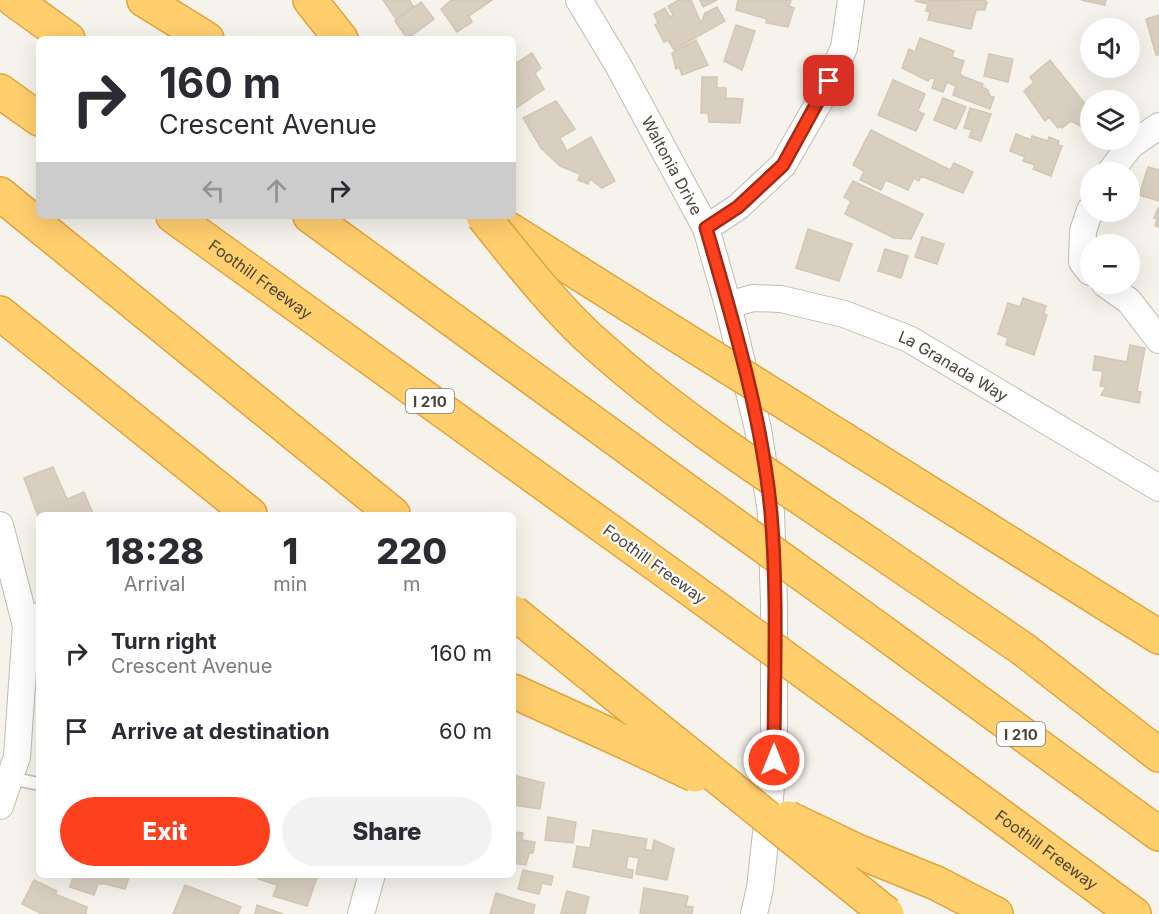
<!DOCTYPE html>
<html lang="en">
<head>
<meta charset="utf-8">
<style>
  :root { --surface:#fff; --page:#f2f2f3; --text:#2b2b33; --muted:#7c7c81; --accent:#fc3f1d }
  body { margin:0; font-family:Inter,sans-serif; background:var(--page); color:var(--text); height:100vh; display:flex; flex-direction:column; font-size:22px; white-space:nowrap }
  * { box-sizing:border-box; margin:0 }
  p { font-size:20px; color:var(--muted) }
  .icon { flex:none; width:33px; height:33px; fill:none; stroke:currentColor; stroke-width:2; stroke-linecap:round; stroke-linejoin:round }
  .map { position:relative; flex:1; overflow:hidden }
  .panel { position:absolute; left:36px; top:512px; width:480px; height:366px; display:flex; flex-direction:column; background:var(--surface); border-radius:9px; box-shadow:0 6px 24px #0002 }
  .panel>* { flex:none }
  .top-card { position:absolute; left:36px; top:36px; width:480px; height:183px; border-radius:9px; box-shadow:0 6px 24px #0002; background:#fff; color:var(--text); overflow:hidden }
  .controls { position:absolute; left:1080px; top:18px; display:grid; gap:12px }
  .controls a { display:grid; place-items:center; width:60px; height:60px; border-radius:50%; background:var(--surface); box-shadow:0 6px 24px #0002; font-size:30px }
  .pin { position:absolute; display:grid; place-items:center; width:51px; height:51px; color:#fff; margin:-26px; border-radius:12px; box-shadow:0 3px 9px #0006 }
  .me { position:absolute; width:66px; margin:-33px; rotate:0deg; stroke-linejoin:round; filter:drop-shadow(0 0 4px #0008) }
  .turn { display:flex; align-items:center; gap:21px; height:126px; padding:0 24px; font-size:27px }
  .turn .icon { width:78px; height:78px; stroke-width:2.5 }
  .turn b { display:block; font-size:42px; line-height:51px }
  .lanes { display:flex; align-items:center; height:57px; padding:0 24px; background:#0003; justify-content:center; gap:30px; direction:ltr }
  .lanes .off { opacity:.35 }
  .eta { display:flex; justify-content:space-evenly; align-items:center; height:102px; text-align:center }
  .eta b { font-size:36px; font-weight:800; line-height:42px }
  .primary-button { display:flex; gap:12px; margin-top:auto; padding:12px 24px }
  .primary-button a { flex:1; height:69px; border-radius:36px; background:var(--accent); color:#fff; font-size:24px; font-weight:800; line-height:69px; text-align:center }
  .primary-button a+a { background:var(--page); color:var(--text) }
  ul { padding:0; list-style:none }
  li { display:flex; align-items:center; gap:18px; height:78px; padding:0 24px }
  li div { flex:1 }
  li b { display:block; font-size:22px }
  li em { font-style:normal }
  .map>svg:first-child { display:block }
</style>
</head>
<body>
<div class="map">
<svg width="1159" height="914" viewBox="0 0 1159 914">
  <rect width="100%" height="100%" fill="#f6f3ec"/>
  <path fill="#d8cfc1" stroke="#d3c7b4" stroke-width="1.5" d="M383,0H409L414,7L396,19Z
    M451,0H492L469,16L472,22L457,32L441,9Z
    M679,0H691L701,23L705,13L717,7L725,21L674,50L668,40L664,42L655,25L658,23L654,14L665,8L670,17L673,15L668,6Z
    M700,0H717L703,7Z
    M738,0H791L789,6L794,8L788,27L766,23L767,19L736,10Z
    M984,0L987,2L985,10H976L971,29L928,20L930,12L926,11L928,4L915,1Z
    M1081,0H1106L1105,5Z
    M421,2L434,19L407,39L395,21Z
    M1159,15V55H1156L1146,19Z
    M736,25L755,31L742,70L724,61Z
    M920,38L954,51L952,57L964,61L960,73L962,76L983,84L982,87L988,90L990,96L994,97L990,109L953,95L956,86L947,82L943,92L932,88L935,79L930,78L928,81L902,68L909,49L915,52Z
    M696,40L708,65L682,75L679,67L676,69L672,53Z
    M532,53L541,68L535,73L544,89L513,110V65Z
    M989,54L1013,59L1008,82L984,76Z
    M1050,60L1090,110L1080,126L1071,121L1062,128L1061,126L1058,128L1049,117L1045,121L1024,91L1034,82L1030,77Z
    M702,77H717V88H726V98L743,99L740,123L709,122L708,113H701Z
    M893,80L925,94L918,111L924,114L916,131L878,115Z
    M943,98L966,107L956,129L934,120Z
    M556,101L575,129L560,138L567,151L591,137L615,181L602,188L590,179L588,184L578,180L580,174L560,166L541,148L523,118Z
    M970,108L991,114L981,141L969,137L972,130L964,128Z
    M871,130L950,170L954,163L973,172L963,193L921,176L919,181L914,178L908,190L886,180L881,190L860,180L864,171L853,165Z
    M1016,134L1031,140L1032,136L1048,141L1049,137L1059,141L1058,145L1062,146L1051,176L1033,169L1035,165L1023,161L1025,157L1010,151Z
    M1148,167L1159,170V201L1139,195Z
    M853,181L923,214L911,239L894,238L845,214L851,201L844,197Z
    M1158,208H1159V227L1155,226L1157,219L1154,218Z
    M808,229L852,244L839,281L796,268Z
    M922,237L944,244L937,264L915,257Z
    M885,249L908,256L901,278L878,271Z
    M1023,298L1046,306L1044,314L1047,315L1034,355L1006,345L1008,338L998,334L1008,303L1020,307Z
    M1130,345L1145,348L1137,391L1141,392L1139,403L1101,395L1106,387L1100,386L1103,371L1093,370L1095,356L1127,362Z
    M53,467L67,499L84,492L93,514H39V519L24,478Z
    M513,775L544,783L540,809L513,805Z
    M548,817L576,822L573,843L545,840Z
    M593,830L647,839L645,849L652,851L654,840L674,849L667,880L636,874L639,858L628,856L626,869L633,870L632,878L573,867L577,846L590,848Z
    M513,832L523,833L522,840L535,842L533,853H529L526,865L513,863Z
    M523,870L553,876L551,885L542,883L539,894L518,889Z
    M74,874H130L125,889L106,884H98L94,895L70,887Z
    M259,874H314L313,877L317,878L307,906L273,896L277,885L258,879Z
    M34,880L57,891L55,894L87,907L86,914H42L22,904Z
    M185,885L241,907L238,914H173Z
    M644,888L688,896L686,906L693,907L692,914H640Z
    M567,891L589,897L585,914L561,913Z
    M496,893L535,905L533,914H490Z
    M257,905L283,914H255Z"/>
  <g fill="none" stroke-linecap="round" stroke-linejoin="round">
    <g stroke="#c2bbae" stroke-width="15">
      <path id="service" d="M11,778L39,784"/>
    </g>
    <g stroke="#c2bbae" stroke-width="28">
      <g id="minor">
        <path id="s1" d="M579,0L618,65L706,228L728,305L758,429L771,512L774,603V760L760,888L754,914"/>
        <path d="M1110,172L1131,145L1159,126"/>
        <path d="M1090,210L1083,231L1082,262L1090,272"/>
        <path d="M706,228L738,207L783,165L822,97L844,48L851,0"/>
        <path d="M1105,284L1129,301L1159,340"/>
        <path id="s2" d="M728,305L753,298L781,299L844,314L909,339L1159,488"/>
        <path d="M0,525L26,626"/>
        <path d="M0,806L17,757L26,626L39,616"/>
        <path d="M361,914L372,874"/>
      </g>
    </g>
    <g stroke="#e0a43c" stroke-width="36">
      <g id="motorway">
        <path d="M14,0L68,39"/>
        <path d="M144,0L207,39"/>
        <path d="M310,0L341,39"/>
        <path d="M0,91L39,119"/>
        <path d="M0,194L393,514"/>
        <path id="s3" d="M173,216L686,586"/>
        <path d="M310,216L687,491"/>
        <path d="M488,216L645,315"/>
        <path d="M0,313L250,514"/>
        <path d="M843,439L1159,637"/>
        <path d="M872,546L1023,649L1159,755"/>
        <path d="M884,633L1159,834"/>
        <path d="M513,691L623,741"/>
        <path id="s4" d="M884,730L1134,914"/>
        <path d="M857,851L936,883L996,914"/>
      </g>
    </g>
    <use href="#service" stroke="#fff" stroke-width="12"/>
    <use href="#minor" stroke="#fff" stroke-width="26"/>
    <use href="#motorway" stroke="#ffcf6e" stroke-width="33"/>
    <g stroke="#e0a43c" stroke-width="36" stroke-linecap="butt">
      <path id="motorway-bridge" d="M483,216C516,257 549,300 587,336C674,416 775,480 872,546
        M645,315L843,439
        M687,491L884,633
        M686,586L884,730
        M513,612L887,914
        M623,741L695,775
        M788,818L857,851"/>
    </g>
    <use href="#motorway-bridge" stroke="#ffcf6e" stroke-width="33"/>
  </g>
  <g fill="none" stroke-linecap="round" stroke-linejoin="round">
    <g stroke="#a42913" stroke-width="15">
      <path id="route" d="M774,760C774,678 778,595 771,513C762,417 733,321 706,228L738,207L783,165L829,81"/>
    </g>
    <use href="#route" stroke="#fc3f1d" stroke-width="10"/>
  </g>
  <g text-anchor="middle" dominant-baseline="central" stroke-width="4.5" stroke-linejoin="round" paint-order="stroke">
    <g fill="#fff" stroke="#817c74" stroke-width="1.5">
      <rect x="406" y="389" width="48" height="24" rx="4.5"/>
      <rect x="997" y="722" width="48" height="24" rx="4.5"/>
    </g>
    <g font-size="15" font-weight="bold" fill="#4b4439">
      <text x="430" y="401">I 210</text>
      <text x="1021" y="734">I 210</text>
    </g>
    <g font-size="16" fill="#4b4439" stroke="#fff">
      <text stroke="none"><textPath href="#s1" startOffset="190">Waltonia Drive</textPath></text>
      <text stroke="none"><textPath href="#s3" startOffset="108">Foothill Freeway</textPath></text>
      <text stroke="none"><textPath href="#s2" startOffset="240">La Granada Way</textPath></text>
      <text transform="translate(655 564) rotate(36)">Foothill Freeway</text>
      <text stroke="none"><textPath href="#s4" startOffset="202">Foothill Freeway</textPath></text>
    </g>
  </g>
</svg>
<div class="controls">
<a><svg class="icon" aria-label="sound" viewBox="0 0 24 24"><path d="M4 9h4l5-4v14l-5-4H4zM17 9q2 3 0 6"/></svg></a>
<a><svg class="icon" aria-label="layers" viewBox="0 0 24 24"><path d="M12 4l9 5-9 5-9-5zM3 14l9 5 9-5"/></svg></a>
<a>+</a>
<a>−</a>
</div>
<div class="pin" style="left:829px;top:81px;background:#d93025"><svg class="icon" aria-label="arrive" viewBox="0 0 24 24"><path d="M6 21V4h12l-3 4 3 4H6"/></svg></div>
<svg class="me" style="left:774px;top:760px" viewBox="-20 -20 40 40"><circle r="17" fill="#fc3f1d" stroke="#fff" stroke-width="3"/><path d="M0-11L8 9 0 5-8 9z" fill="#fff"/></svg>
<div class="top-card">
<div class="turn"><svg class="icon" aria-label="right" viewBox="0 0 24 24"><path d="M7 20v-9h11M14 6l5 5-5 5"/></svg><div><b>160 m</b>Crescent Avenue</div></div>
<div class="lanes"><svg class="icon off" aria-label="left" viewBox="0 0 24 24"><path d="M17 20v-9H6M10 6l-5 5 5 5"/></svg><svg class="icon off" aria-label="ahead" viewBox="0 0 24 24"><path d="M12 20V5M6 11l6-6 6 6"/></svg><svg class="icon" aria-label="right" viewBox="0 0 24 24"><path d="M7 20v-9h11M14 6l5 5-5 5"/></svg></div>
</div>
<section class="panel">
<div class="eta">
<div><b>18:28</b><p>Arrival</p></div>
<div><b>1</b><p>min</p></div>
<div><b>220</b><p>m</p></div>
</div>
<ul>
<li><svg class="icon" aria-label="right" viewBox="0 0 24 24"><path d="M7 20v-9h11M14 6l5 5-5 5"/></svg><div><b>Turn right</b><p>Crescent Avenue</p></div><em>160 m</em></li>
<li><svg class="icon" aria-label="arrive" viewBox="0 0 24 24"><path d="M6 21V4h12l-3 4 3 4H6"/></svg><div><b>Arrive at destination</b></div><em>60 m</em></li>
</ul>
<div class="primary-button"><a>Exit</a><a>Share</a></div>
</section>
</div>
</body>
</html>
